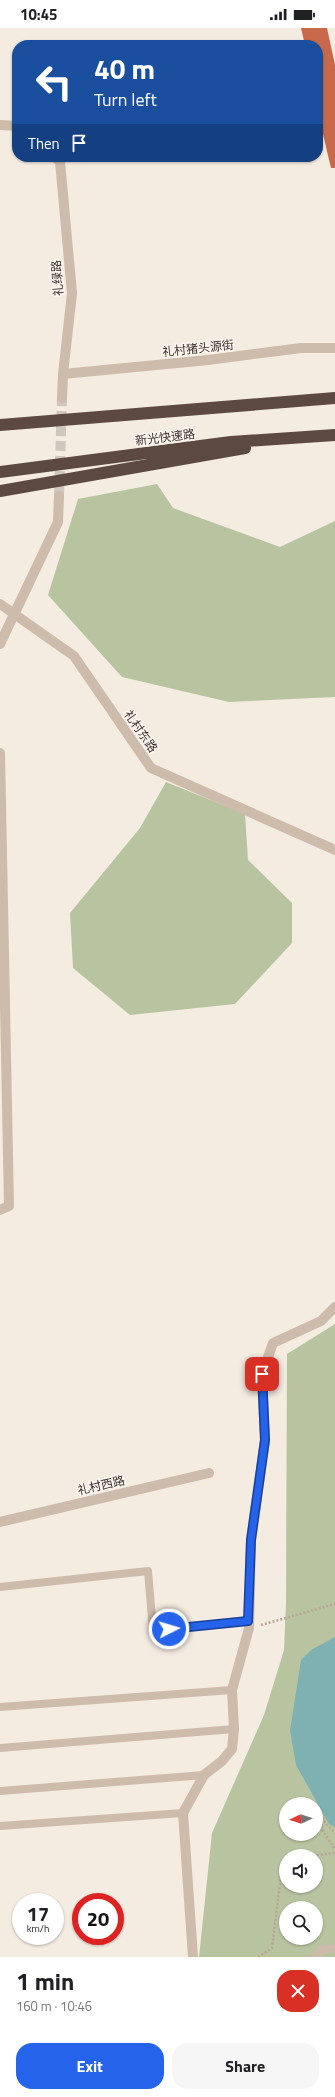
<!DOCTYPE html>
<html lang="en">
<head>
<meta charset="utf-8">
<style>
  :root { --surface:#fff; --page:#f6f6f6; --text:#202124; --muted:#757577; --accent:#2563eb }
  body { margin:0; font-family:"Titillium Web","Noto Sans SC",sans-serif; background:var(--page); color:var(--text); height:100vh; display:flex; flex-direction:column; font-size:15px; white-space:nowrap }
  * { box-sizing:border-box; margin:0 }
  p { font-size:13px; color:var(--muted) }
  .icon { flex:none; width:22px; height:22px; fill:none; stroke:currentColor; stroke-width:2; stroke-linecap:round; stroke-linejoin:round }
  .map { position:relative; height:1929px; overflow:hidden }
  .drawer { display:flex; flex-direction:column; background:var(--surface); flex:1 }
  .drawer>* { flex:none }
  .guide { position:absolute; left:12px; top:12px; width:311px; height:122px; border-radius:16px; box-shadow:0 1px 3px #0004; background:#1a4fa0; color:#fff; overflow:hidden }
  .needle { width:26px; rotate:266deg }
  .buttons { position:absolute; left:279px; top:1769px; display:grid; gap:8px }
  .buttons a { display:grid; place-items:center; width:44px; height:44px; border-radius:50%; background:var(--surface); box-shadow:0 1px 3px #0004; font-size:20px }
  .speed { position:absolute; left:12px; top:1865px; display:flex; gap:8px; font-size:20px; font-weight:700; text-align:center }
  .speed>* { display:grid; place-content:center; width:52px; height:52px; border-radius:50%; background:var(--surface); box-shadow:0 1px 3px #0004; line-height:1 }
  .speed small { font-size:10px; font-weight:400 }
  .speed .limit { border:6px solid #d22; background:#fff; color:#111 }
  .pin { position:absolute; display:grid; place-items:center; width:34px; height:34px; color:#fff; margin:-17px; border-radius:8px; box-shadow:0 2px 6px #0006 }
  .me { position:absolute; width:44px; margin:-22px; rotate:85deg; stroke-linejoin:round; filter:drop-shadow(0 0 3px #0008) }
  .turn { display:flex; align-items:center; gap:14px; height:84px; padding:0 16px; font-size:18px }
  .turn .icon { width:52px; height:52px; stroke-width:2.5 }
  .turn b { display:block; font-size:28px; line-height:34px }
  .then { display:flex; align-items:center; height:38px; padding:0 16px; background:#0003; gap:8px; font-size:15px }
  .round { display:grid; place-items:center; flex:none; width:42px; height:42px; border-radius:16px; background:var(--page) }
  .summary { display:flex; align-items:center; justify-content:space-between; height:68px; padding:0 16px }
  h1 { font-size:24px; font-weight:700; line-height:30px }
  .button { display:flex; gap:8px; margin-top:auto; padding:8px 16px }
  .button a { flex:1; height:46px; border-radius:16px; background:var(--accent); color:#fff; font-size:16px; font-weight:700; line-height:46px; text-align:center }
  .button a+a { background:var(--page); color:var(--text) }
  .status { display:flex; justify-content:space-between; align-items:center; height:28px; padding:0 20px; background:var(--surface); direction:ltr }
  .status svg { height:11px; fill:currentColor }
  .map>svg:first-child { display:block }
</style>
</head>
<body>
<div class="status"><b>10:45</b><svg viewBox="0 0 49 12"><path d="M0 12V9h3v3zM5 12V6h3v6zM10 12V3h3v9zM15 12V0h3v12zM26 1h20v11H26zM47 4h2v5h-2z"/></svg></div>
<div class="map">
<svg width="335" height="1929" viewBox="0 0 335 1929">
  <rect width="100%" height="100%" fill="#f4ebe1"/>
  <path fill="#b8c4a0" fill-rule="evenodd" d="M157,456L173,480L280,519L335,493V669L229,674L122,649L48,567L78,471Z
    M166,754L245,786L248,832L292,875V915L235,976L130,987L73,940L70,885L140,800Z
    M335,1296V1929H199L212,1805L264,1687L284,1622L286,1575L287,1326ZM286,1776H316V1806H286ZM286,1828H316V1858H286ZM286,1880H316V1910H286Z"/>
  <path fill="#7fb0b2" d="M335,1609V1799L329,1796L296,1737L290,1703L301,1632L311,1622Z"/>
  <path fill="#c8694b" d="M301,0H327L335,37V140H331L318,85V17H305Z"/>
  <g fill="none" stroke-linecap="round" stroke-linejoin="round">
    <path stroke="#cfc6bd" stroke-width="10" stroke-dasharray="10 5" stroke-linecap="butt" d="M59,468L62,370"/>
    <path stroke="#b9a596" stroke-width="2.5" stroke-dasharray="2 2" stroke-linecap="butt" d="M261,1597L335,1576
      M316,1784L335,1805
      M316,1787L324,1805L335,1821
      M309,1828L335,1825
      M258,1929L272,1920L283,1831H286"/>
    <path stroke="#cdbbac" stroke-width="8" d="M0,1559L148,1543L153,1603L248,1593
      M0,1679L232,1662
      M0,1720L234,1701
      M0,1763L204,1747
      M0,1798L183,1785
      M322,1922L335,1920"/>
    <path stroke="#cdbbac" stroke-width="10" d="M0,97L17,98
      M55,129L60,134L72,265L63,346L62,370
      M63,346L208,332L301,320H335
      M0,576L74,628L151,740L335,822
      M0,616L58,494L59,468
      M0,725L9,1178L0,1182
      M0,1494L209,1445
      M193,1929L183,1785L204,1747L222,1733L232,1721L234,1701L232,1662L249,1600L251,1512L265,1412L262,1346L273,1315L321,1293L335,1279
      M316,1929L322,1922"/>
    <path stroke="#5c4a42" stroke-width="12" d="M0,397L335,370
      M0,444L231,414L335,407
      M0,463L245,420"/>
  </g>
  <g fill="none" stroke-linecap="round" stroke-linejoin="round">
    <g stroke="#184099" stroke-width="10">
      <path id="route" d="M169,1601L248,1593L251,1512L265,1412L262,1346"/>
    </g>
    <use href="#route" stroke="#2563eb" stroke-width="7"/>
  </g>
  <g text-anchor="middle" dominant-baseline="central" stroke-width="3.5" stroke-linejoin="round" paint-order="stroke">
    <g font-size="12" fill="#3b302b" stroke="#fbf5ee">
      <text transform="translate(57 250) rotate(-94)">礼绿路</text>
      <text transform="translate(198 320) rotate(-6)">礼村猪头源街</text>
      <text transform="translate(165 409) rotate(-7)">新光快速路</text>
      <text transform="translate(141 703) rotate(55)">礼村东路</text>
      <text transform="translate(101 1457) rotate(-13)">礼村西路</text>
    </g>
  </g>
</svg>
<div class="buttons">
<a><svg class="needle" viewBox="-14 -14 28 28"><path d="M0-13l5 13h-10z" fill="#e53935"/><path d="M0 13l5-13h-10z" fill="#757577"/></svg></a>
<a><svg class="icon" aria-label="sound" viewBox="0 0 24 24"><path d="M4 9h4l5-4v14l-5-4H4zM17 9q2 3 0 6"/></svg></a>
<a><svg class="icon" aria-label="search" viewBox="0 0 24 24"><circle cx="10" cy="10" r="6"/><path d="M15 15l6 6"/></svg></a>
</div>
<div class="speed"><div>17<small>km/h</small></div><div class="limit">20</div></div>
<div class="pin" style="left:262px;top:1346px;background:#d93025"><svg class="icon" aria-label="arrive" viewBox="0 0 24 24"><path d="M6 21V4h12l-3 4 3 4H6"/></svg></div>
<svg class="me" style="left:169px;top:1601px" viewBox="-20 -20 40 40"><circle r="17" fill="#2563eb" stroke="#fff" stroke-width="3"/><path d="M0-11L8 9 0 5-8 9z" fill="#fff"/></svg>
<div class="guide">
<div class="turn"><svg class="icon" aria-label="left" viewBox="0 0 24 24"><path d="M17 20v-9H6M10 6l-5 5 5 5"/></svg><div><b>40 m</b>Turn left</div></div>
<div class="then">Then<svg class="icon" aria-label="arrive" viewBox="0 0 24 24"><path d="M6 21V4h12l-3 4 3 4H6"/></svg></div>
</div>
</div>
<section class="drawer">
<div class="summary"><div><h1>1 min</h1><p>160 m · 10:46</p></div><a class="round" style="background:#d93025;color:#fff"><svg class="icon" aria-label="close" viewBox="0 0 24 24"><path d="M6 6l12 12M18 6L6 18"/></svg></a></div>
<div class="button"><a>Exit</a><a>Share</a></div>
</section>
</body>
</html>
